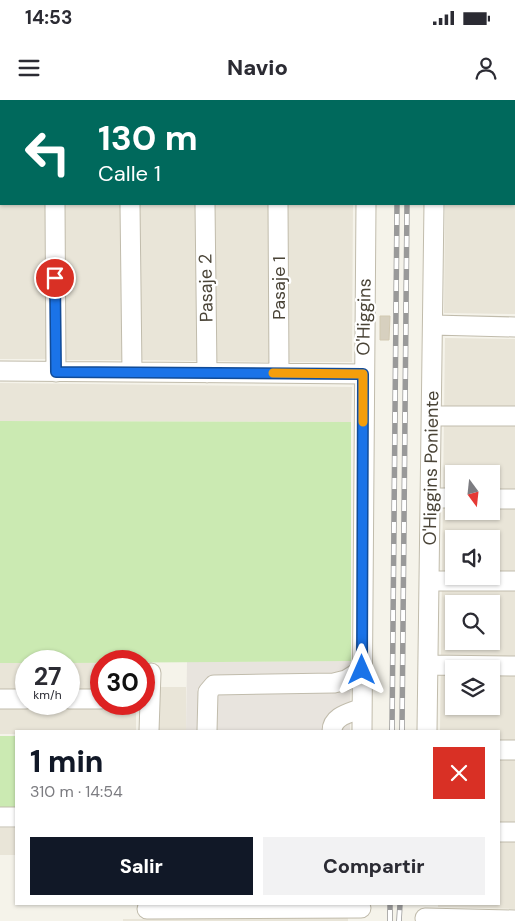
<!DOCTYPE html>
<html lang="es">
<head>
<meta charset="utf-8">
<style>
  :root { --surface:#fff; --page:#f2f2f3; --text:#2b2b33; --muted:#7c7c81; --accent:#111827 }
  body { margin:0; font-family:"DM Sans",sans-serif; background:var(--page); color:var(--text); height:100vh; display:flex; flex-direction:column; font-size:19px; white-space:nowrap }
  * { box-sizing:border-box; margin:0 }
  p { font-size:16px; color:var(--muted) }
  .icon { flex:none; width:28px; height:28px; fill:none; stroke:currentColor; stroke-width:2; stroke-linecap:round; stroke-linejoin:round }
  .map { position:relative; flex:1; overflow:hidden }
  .drawer { position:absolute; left:15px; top:630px; width:485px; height:175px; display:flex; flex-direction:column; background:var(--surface); border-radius:0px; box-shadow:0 1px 4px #0004 }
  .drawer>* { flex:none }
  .banner { position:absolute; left:0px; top:0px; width:515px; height:105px; box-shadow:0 1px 4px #0004; background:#00695c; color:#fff; overflow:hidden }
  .needle { width:32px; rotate:165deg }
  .controls { position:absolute; left:445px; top:365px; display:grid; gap:10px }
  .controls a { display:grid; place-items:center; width:55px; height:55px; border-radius:0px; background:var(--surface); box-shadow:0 1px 4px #0004; font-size:25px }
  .speed { position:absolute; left:15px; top:550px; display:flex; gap:10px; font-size:25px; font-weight:700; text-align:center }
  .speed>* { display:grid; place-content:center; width:65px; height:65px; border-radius:50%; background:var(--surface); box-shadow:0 1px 4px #0004; line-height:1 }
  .speed small { font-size:12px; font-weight:400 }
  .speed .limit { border:8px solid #d22; background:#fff; color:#111 }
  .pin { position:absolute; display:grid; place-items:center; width:42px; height:42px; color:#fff; margin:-21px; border:2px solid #fff; border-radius:50%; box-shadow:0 1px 5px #0007 }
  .me { position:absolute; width:55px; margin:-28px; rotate:0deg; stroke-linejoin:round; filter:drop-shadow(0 0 4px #0008) }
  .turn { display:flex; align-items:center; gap:18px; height:105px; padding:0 15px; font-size:22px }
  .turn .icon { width:65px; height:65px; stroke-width:2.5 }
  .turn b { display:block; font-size:35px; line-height:42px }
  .round { display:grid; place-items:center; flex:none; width:52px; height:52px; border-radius:0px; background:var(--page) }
  .headline { display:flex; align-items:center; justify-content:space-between; height:85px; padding:0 15px }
  h1 { font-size:30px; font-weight:800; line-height:38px; color:var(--accent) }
  .primary-button { display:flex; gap:10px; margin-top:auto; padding:10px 15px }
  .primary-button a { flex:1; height:58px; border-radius:0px; background:var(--accent); color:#fff; font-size:20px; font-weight:800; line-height:58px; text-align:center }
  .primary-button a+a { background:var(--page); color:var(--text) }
  .status { display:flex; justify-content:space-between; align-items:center; height:35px; padding:0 25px; background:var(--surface); direction:ltr }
  .status svg { height:14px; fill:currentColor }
  header { display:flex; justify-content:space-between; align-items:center; height:65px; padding:0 15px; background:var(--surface); font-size:22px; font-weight:800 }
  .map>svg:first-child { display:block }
</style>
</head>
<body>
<div class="status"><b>14:53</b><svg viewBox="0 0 49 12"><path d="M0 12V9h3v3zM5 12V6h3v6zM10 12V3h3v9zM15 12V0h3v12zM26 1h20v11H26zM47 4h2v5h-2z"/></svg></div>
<header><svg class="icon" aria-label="menu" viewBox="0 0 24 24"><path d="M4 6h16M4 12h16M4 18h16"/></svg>Navio<svg class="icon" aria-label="person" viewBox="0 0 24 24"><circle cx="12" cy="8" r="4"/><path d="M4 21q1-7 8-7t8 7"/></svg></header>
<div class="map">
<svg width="515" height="821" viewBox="0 0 515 821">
  <rect width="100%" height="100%" fill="#f5f3ea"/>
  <path fill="#e9e5d8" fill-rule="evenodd" d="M112,0H356V1H112Z
    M446,0H515V214L444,213L445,104H514V1Z
    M0,59L1,104H48L50,259H0Z
    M62,104H124L126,260H64Z
    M138,104H199L200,261L140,260Z
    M213,104H270V262L213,261Z
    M285,104H353L352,262H286Z
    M445,238L515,239V809L438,807V804H499V631H440ZM454,374H491V411H454ZM454,439H491V476H454ZM454,504H491V541H454ZM454,569H491V606H454Z
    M0,283L352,287L351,322L0,321Z
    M101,562V592H69V563Z
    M0,563H26V592H0Z
    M157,587H186V631H157Z
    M0,607L136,608V631H16V634H0Z
    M0,728H16V755H0Z
    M348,818V821H123V819Z"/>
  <path fill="#e8e4de" d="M351,561L350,631H186L187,562Z"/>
  <path fill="#cbeab2" d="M0,321L351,322V561L69,563V561H26V563H0Z
    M0,636H16V709H0Z"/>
  <path fill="#d7d0bf" stroke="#d2c9b2" d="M380,216H390L389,240H380Z"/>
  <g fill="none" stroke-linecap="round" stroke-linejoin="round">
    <g stroke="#c1bcac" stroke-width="21">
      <path id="minor" d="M366,0V1
        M101,1V0
        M434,1V0
        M0,47H1
        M55,104L56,272
        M130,104L132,272
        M205,104L207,273
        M278,104L279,273
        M433,225L515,227
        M0,271L363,274
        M432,316H515
        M431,398H454
        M491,399H515
        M429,481H515
        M428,565L515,566
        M0,599H26
        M69,599H101
        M149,631L151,573
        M207,631L208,592L214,585L334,583L346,580L362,570
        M332,631C332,616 350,613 362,608
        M362,631L366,104
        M427,631L434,104
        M499,650H515
        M0,717H16
        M499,732H515
        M147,809L361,808
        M425,818L515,820"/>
    </g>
    <use href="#minor" stroke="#fff" stroke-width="19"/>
    <g stroke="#999" stroke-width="5.5">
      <path id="rail" d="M399,1V0
        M408,1V0
        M392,631L397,104
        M402,631L407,104
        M390,821V804
        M399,821L400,804"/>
    </g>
    <use href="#rail" stroke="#fff" stroke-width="4" stroke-dasharray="11" stroke-linecap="butt"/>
  </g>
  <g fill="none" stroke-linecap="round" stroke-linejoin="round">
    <g stroke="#114b97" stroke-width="12">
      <path id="route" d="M55,178L56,272L363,274L362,570"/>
    </g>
    <use href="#route" stroke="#1a73e8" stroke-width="9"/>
    <path stroke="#f59e0b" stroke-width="9" d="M273,273L363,274V322"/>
  </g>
  <g text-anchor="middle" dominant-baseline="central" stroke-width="4.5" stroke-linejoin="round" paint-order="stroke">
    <g font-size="18" fill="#4a4437" stroke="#fff">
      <text transform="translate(206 188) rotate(-91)">Pasaje 2</text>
      <text transform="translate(279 188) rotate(-90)">Pasaje 1</text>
      <text transform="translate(364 217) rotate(-89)">O'Higgins</text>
      <text transform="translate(431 368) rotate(-89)">O'Higgins Poniente</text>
    </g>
  </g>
</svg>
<div class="controls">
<a><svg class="needle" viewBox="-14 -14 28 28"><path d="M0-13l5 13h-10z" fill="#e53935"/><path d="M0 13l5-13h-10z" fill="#7c7c81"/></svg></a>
<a><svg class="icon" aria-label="sound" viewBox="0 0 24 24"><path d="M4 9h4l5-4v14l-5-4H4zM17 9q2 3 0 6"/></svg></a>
<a><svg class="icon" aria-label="search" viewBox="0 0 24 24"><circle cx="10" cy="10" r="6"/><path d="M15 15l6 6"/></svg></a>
<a><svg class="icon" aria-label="layers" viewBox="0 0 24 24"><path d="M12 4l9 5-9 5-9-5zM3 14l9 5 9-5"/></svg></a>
</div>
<div class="speed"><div>27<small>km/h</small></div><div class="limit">30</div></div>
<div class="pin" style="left:55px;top:178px;background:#d93025"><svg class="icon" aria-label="arrive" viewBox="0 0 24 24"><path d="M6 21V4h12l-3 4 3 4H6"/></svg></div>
<svg class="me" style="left:362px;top:570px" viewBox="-20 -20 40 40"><path d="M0-17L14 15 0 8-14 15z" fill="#1a73e8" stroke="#fff" stroke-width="4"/></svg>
<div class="banner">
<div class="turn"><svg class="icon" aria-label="left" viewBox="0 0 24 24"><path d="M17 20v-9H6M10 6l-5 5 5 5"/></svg><div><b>130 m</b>Calle 1</div></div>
</div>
<section class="drawer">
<div class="headline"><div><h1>1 min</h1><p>310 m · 14:54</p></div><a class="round" style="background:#d93025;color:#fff"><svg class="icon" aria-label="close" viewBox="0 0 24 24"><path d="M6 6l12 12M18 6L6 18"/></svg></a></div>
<div class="primary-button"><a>Salir</a><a>Compartir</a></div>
</section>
</div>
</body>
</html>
